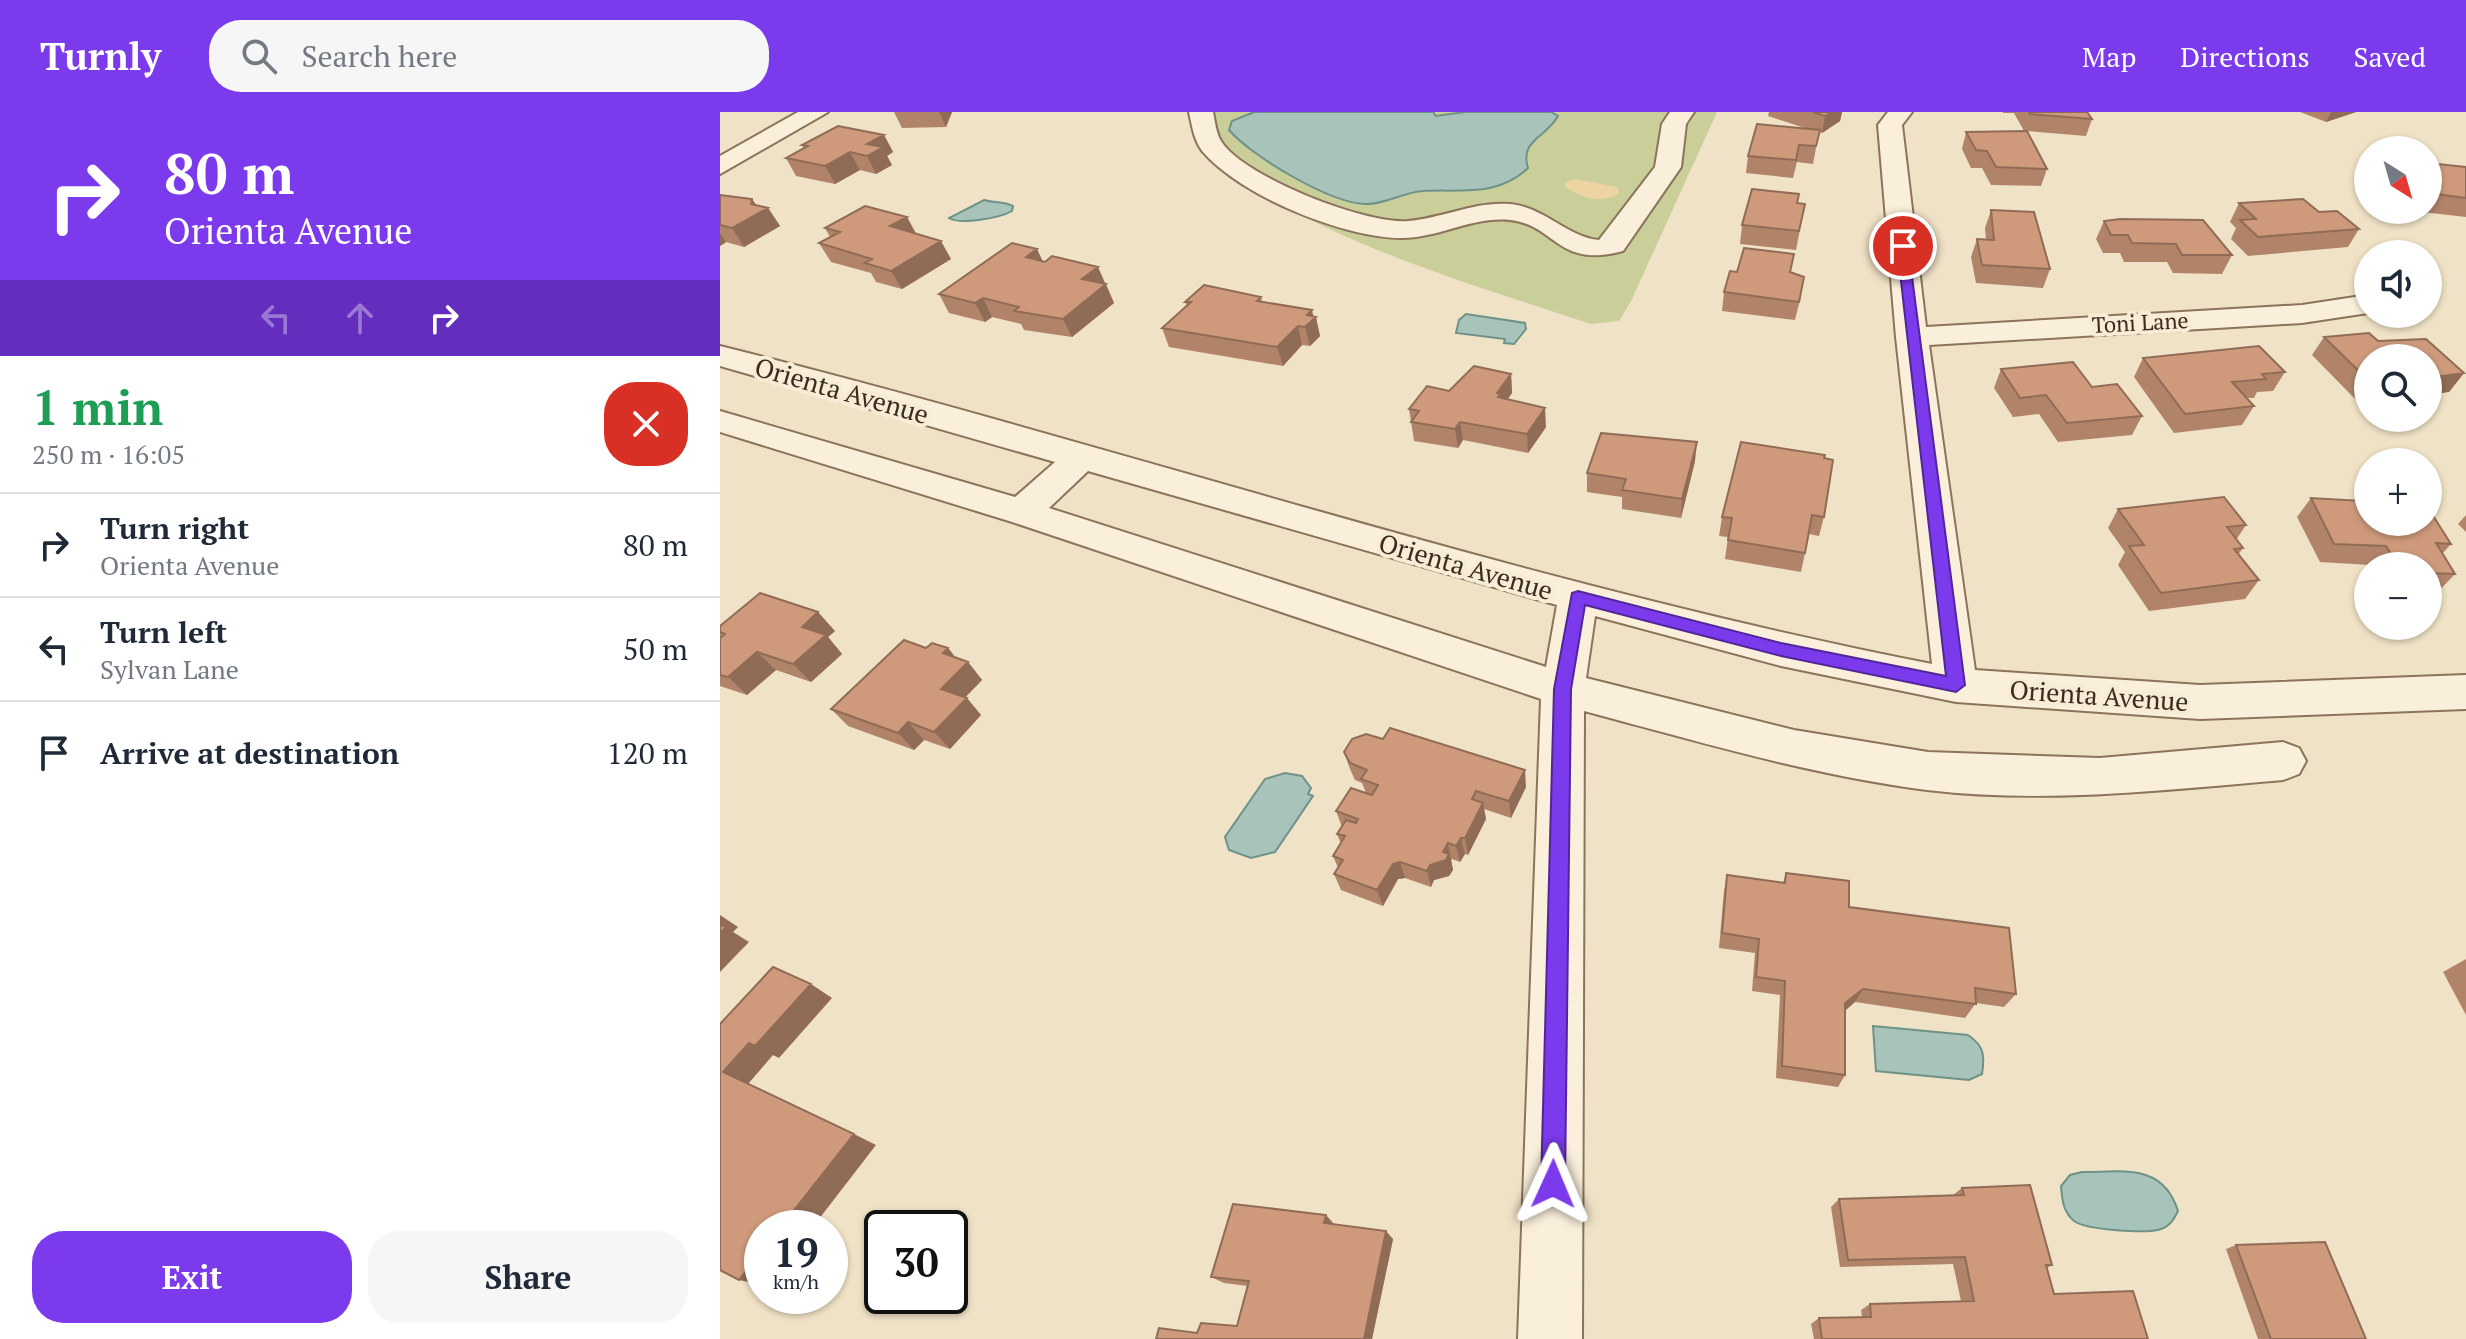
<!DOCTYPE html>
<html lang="en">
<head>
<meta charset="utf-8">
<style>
  :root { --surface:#fff; --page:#f6f6f7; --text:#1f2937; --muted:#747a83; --line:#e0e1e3; --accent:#7c3aed }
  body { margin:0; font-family:"PT Serif",serif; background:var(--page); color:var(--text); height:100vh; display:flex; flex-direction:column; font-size:30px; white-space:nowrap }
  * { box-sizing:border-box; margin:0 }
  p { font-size:26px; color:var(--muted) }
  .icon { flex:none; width:44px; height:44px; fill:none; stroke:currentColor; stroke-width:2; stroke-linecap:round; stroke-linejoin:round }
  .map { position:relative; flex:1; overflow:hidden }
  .details { display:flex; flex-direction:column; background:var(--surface); width:720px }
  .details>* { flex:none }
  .banner { background:#7c3aed; color:#fff; overflow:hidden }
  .needle { width:52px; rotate:143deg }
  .fabs { position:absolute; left:1634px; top:24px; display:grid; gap:16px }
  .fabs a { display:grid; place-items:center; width:88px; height:88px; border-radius:50%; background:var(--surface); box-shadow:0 2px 6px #0004; font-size:40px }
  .speed { position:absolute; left:24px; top:1098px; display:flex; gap:16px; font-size:40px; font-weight:700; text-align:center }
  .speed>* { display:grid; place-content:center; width:104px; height:104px; border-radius:50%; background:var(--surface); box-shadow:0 2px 6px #0004; line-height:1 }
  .speed small { font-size:20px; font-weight:400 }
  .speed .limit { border:4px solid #111; border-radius:12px; background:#fff; color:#111 }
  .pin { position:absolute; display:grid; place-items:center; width:68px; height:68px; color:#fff; margin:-34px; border:4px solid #fff; border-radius:50%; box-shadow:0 2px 8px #0007 }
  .me { position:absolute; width:88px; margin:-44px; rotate:1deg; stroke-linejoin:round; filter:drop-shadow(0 0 6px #0008) }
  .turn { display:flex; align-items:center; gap:28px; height:168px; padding:0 32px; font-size:36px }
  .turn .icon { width:104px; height:104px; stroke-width:2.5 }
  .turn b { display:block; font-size:56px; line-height:68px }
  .lanes { display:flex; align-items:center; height:76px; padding:0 32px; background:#0003; justify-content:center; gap:40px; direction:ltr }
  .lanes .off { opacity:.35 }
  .round { display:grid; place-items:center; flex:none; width:84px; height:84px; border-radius:32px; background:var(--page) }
  .overview { display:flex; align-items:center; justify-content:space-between; height:136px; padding:0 32px }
  h1 { font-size:48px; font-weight:800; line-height:60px; color:#1e9e55 }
  .button { display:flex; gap:16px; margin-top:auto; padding:16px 32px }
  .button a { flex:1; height:92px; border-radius:32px; background:var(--accent); color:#fff; font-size:32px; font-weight:800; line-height:92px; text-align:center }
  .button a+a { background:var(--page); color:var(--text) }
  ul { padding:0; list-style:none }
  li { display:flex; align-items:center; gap:24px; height:104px; padding:0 32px; border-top:2px solid var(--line) }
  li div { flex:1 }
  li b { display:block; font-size:30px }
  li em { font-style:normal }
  header { display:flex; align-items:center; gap:48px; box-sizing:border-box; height:112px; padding:0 40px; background:var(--accent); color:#fff }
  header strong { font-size:38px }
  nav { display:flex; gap:44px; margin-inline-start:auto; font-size:28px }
  .search { width:560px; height:72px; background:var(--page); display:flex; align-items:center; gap:20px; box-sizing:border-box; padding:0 28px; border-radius:32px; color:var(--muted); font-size:30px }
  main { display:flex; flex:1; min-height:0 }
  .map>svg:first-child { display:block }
</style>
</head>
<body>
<header>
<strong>Turnly</strong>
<div class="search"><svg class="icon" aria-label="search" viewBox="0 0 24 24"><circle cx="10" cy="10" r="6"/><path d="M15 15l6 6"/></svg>Search here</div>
<nav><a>Map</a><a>Directions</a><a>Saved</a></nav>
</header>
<main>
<section class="details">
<div class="banner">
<div class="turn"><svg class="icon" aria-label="right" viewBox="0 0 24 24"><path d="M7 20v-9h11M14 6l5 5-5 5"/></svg><div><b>80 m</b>Orienta Avenue</div></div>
<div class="lanes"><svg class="icon off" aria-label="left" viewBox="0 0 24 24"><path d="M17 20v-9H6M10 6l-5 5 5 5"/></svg><svg class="icon off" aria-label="ahead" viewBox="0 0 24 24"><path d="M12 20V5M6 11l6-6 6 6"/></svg><svg class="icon" aria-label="right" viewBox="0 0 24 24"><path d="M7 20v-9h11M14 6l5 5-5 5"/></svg></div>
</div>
<div class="overview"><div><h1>1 min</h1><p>250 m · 16:05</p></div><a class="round" style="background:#d93025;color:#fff"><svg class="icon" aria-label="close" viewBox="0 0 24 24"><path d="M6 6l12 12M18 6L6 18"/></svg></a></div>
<ul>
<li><svg class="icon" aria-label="right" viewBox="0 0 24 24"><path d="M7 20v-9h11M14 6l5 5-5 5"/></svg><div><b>Turn right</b><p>Orienta Avenue</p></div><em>80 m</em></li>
<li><svg class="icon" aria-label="left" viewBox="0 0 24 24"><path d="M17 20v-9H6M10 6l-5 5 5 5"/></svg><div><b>Turn left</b><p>Sylvan Lane</p></div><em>50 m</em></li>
<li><svg class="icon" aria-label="arrive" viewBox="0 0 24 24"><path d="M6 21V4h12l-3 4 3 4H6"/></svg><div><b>Arrive at destination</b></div><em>120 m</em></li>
</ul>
<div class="button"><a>Exit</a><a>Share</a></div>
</section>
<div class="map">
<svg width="1746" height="1227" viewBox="0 0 1746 1227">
  <rect width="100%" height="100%" fill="#f0e2c6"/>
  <path fill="#cace99" d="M473,0H997L911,189L899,209L871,212C735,167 596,128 480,40Z"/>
  <path fill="#ecd5a3" d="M855,67L898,75L899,82C879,92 863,86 845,75V71Z"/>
  <path fill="#a8c3ba" stroke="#6e9288" stroke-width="2" d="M534,0H713L716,4L745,0H831L838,4C827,25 799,28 808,56C778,85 741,77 703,79C684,80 668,91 649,92C614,94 531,44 509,18L512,9Z
    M264,88C273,91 284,89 293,94L292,99C280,106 240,113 229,106Z
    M746,202L805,211L806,217L794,232L784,231L785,227L736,221L739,208Z
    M565,661L582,664L591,676L588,682L593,684L555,740L531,746L509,738L505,725L545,667Z
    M1153,914L1248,923C1264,934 1265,943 1262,962L1249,968L1156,959Z
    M1362,1060C1404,1060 1443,1051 1458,1099C1454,1107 1450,1114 1441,1117C1428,1122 1366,1118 1354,1109C1343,1100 1342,1087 1341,1074L1350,1063Z"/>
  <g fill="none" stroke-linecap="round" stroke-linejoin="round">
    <g stroke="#8c735b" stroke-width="4">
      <path id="minor" d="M78,0H108L0,62V44Z
        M469,0H493C495,9 496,21 501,29C523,65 647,113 688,109C723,106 755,89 790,92C824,95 847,125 879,128L935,55L942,12L950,0H974L966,12L961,55L903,139C837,157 836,113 790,108C753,104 719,126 682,126C624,126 521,84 483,40C474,29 472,14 469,0Z
        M1168,0H1192L1182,13L1206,215L1582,193L1648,183V201L1582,211L1209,233L1255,558L1480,573L1746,563V597L1480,607L1236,590L1061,554L875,504L866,566L1074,618L1208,640L1380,646L1563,630L1579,636L1586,649L1579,662L1563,668C1445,678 1324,692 1207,678C1090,663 977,629 864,599L862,1227H798L821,587L289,409L0,320V299L295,385L335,350L0,254V234C405,335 802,472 1212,552L1176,225L1158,13ZM368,359L837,493L826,555L329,396Z"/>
    </g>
    <use href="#minor" fill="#faefda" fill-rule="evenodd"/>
  </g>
  <path fill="#b1846a" d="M174,0H232L226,15L182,16Z
    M1049,0H1122L1120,9L1102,21L1099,20L1093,52L1077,50L1073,66L1026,61L1028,44L1091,18L1048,4Z
    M1283,0H1367L1372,7L1366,24L1307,19L1327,57L1321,74L1271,73L1262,56H1251L1242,37L1246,20L1304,19L1294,1H1283Z
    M1580,0H1636L1606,10Z
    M164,23L173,40L167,44L172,53L156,62L140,58L115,72L76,64L66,46L84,36L82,33Z
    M1708,51L1746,55V105L1693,99L1708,98Z
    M0,83L32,87L36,93L48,96L60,114L24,135L6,130L0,134Z
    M1077,91L1085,92L1076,138L1020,132L1022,113Z
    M1519,91L1599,100L1639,117L1628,135L1528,144L1511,127L1516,116L1510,110Z
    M1271,98L1330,157L1323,176L1256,171L1251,145L1257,127L1266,128L1265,116Z
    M187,105L196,121L231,147L182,177L156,170L151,161L111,150L99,131L110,125L105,116Z
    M1384,109L1512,143L1502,162L1453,161L1447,150H1404L1400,141H1383L1376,127Z
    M323,149L386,172L394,191L352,225L304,218L301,212L272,205L265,210L229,201L219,182Z
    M1017,160H1071L1081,184L1075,208L1002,199L1004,180Z
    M541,185L542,189L594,205L600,224L590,234L582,233L563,254L449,235L442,216L467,194L465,190Z
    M1604,225L1658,229L1744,261L1729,280L1648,246V291L1640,292L1592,243Z
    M1423,246L1565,260L1553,279L1537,280L1534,286H1526L1534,294L1522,313L1454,321L1414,265Z
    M1281,257L1372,275L1422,304L1412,323L1338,330L1319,302L1293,305L1274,276Z
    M791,262L792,281L788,287L826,315L808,341L743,328L738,336L694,329L689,297L729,279Z
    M1104,346V405L1099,424L1089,422L1081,460L1005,447L1008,425L999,424L1002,405Z
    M975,349L961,406L902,397V385L867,380V361Z
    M1639,382L1731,432L1722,442L1735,462L1717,481H1708V454H1651L1650,453L1600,450L1577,405L1591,386L1634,388Z
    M1398,397L1526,413L1516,428L1523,436L1518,443L1539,468L1525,487L1429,499L1398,453L1405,440L1388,416Z
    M1746,403V420L1738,412Z
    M0,514L115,519L108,525L122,542L91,570L56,558L27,583L0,574Z
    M206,536H228L236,546L248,550L262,568L245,585L261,603L230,637L204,628L194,638L128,614L111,597Z
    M624,640L806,675L791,706L764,697L766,707L748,743L745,742L740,750L732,747L731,749L733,758L729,764L714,768L711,775L685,766L678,767L663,794L621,778L614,762L618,756L613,744L621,732L617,722L622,715L616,699L646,681L642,671L635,668L630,657Z
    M1066,761L1129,795L1296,882L1284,895L1256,891L1245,906L1135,890L1125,899V963L1118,975L1056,966L1060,883L1032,879L1035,841L999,836L1004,779L1007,763L1063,771Z
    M1746,847V903L1723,860Z
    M1242,1076L1332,1153L1327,1156L1334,1182L1428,1227H1094L1091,1212L1099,1206L1142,1205L1141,1198L1150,1192L1241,1189L1233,1152L1120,1155L1111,1095L1119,1087L1233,1083Z
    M614,1112L673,1127L652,1227L477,1221L517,1214L528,1174L504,1171L491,1165Z
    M1516,1133L1646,1227H1538L1506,1137Z"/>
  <path fill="#906c56" d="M219,0H232L226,15Z
    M1111,0H1122L1120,9L1102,21L1105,4Z
    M1611,0H1636L1606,10Z
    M164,23L173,40L167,44L172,53L156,62L147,44V32Z
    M130,40L140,58L115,72L105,54Z
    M32,87L41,100L48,96L60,114L24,135L12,116L31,92Z
    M187,105L196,123L170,114Z
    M0,121L6,130L0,134Z
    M221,129L231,147L182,177L171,159Z
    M317,137L326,156L306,145Z
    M378,155L394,191L352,225L343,207L362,167Z
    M263,186L272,205L265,210L255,191Z
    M592,198L594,207L596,205L600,224L590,234L585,215L587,203Z
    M578,214L582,233L563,254L557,235Z
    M1744,261L1729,280L1708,283V266Z
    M791,262L792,281L781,296L777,281Z
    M1648,282V291L1640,292Z
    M825,296L826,315L808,341L807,322Z
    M740,310L743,328L738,336L735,317Z
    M977,330L975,349L961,406L962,387Z
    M98,500L115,519L108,525L122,542L91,570L73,552L82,515Z
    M228,536L242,554L223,541Z
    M37,540L56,558L27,583L8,565Z
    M248,550L262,568L236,595L221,577Z
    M247,586L261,603L230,637L214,620Z
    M188,610L204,628L194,638L178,621Z
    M805,658L806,675L791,706L789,689Z
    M763,691L766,707L748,743L745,726Z
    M741,726L745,742L740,750L736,734Z
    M728,731L733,758L729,764L714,768L711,775L707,759L710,753L723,740Z
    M680,750L685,766L678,767L663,794L657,778L673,752Z
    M0,803L18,815L13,820L29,830L0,860Z
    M91,872L112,886L59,946L35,934Z
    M1143,877L1135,890L1118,904L1125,891Z
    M29,931L53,943L28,972L3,960Z
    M134,1022L156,1033L92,1116H60Z
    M606,1103L614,1112L604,1111Z
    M666,1119L673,1127L652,1227H644Z
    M42,1139V1173L19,1168Z"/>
  <path fill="#ce9a7b" stroke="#906c56" stroke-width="2" d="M1093,0H1111L1105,4Z
    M1309,0H1367L1372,7L1310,2Z
    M1037,12L1100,18L1096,34L1079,33L1076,48L1028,44Z
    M118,14L164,23L147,32L163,35L147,44L130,40L105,54L66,46L88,34L82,33Z
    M1307,19L1327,57L1276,55L1267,39L1256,38L1246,20Z
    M1708,51L1746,55V86L1708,81Z
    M1032,77L1079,82L1077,91L1085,92L1079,119L1022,113Z
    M0,83L32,87L31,92L48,96L12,116L0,113Z
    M1583,87L1599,100L1617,99L1639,117L1538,125L1520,108L1536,107L1519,91Z
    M145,94L187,105L170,114L221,129L171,159L145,151L152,147L99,131L120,120L105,116Z
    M1271,98L1314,100L1330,157L1262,153L1257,127L1274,128Z
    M1400,107L1483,108L1512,143H1462L1456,132L1412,131L1408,123H1391L1384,109Z
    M292,131L317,137L306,145L325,150L332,144L378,155L362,167L386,172L343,207L294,199L299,195L263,186L255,191L219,182Z
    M1024,136L1074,142L1070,160L1084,165L1079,190L1004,180L1010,159L1017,160Z
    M484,173L541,185L537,189L592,198L587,203L596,205L585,215L578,214L557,235L442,216L471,190H465Z
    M1649,221L1658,229L1706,227L1744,261L1708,266V246H1648V268L1604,225Z
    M1539,234L1565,260L1542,262L1546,267L1512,270L1534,294L1465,302L1423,246Z
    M1353,250L1372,275L1397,272L1422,304L1347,311L1326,283L1300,286L1281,257Z
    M754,254L791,262L777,281L780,282L778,285L825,296L807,322L740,310L735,317L691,310L699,299L689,297L707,274L729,279Z
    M881,321L977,330L962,387L902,378L906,367L867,361Z
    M1021,330L1105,343L1104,346L1113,348L1104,405L1092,403L1085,441L1008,428L1012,406L1002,405Z
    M1639,382H1648V410H1708V401L1712,402L1731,432L1716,431L1735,462L1708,461V454H1678L1666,434L1614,432L1591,386L1642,389Z
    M1504,385L1526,413L1507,415L1523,436L1514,437L1539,468L1441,481L1409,434L1424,433L1398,397Z
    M40,481L98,500L82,515L106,523L73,552L37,540L8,565L0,563V526L5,522L0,520V514Z
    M184,528L206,536L212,531L228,536L223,541L248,550L221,577L247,586L214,620L188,610L178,621L111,597Z
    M670,616L805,658L789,689L756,679L752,687L763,691L745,726H741L736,734L728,731L723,740L729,742L726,748L710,753L707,759L680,750L673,752L657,778L614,762L623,748L613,744L625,724L617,722L626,708L636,711L638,707L616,699L631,676L652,683L658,673L641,667L647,658L630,651L624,640L632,627L646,622L663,627Z
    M1066,761L1129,769V795L1289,816L1296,882L1255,876L1256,892L1143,877L1125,891V963L1062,954L1065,869L1036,865L1039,827L1002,821L1007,763L1065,771Z
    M0,813L6,815L0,821Z
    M53,855L91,872L35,934L29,931L3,960L134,1022L60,1116H42V1139L19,1168L0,1158V912Z
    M1310,1073L1332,1153H1326L1334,1182L1413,1179L1428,1227H1102L1099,1206L1151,1205L1150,1192L1254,1189L1245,1145L1128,1148L1119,1087L1244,1083L1242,1076Z
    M513,1092L606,1103L604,1111L666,1119L644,1227H436L439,1216L477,1221L481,1211L517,1214L529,1169L491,1165Z
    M1605,1130L1646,1227H1551L1516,1133Z"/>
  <path fill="#7c3aed" stroke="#51269a" stroke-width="2" d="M1183,131L1188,134L1245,573L1236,580L1061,544L865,493L851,577L845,1072L841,1080L833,1084L824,1080L821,1072L834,577L852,481L858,479L1061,531L1226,564L1177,134Z"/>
  <g text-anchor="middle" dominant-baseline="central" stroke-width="8" stroke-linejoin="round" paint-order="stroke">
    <g font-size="22" fill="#3b2c1f" stroke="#f7ecd6">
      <text transform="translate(1420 210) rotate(-3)">Toni Lane</text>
    </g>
    <g font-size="26" fill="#3b2c1f" stroke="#f7ecd6">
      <text transform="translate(122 278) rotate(16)">Orienta Avenue</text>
      <text transform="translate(746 454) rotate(16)">Orienta Avenue</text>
      <text transform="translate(1379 583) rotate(4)">Orienta Avenue</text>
    </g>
  </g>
</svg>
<div class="fabs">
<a><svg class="needle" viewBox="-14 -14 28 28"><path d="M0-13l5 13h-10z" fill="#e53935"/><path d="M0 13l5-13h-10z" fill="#747a83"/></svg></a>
<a><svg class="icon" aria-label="sound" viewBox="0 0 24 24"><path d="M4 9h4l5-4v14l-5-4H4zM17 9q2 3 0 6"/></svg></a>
<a><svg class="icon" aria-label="search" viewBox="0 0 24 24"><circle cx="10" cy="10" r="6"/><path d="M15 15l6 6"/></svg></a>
<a>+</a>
<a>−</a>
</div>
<div class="speed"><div>19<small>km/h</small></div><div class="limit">30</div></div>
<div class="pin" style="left:1183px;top:134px;background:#d93025"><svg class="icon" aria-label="arrive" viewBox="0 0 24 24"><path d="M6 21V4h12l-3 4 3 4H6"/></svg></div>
<svg class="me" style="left:833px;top:1072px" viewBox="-20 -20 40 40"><path d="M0-17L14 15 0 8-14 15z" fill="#7c3aed" stroke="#fff" stroke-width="4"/></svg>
</div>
</main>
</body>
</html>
